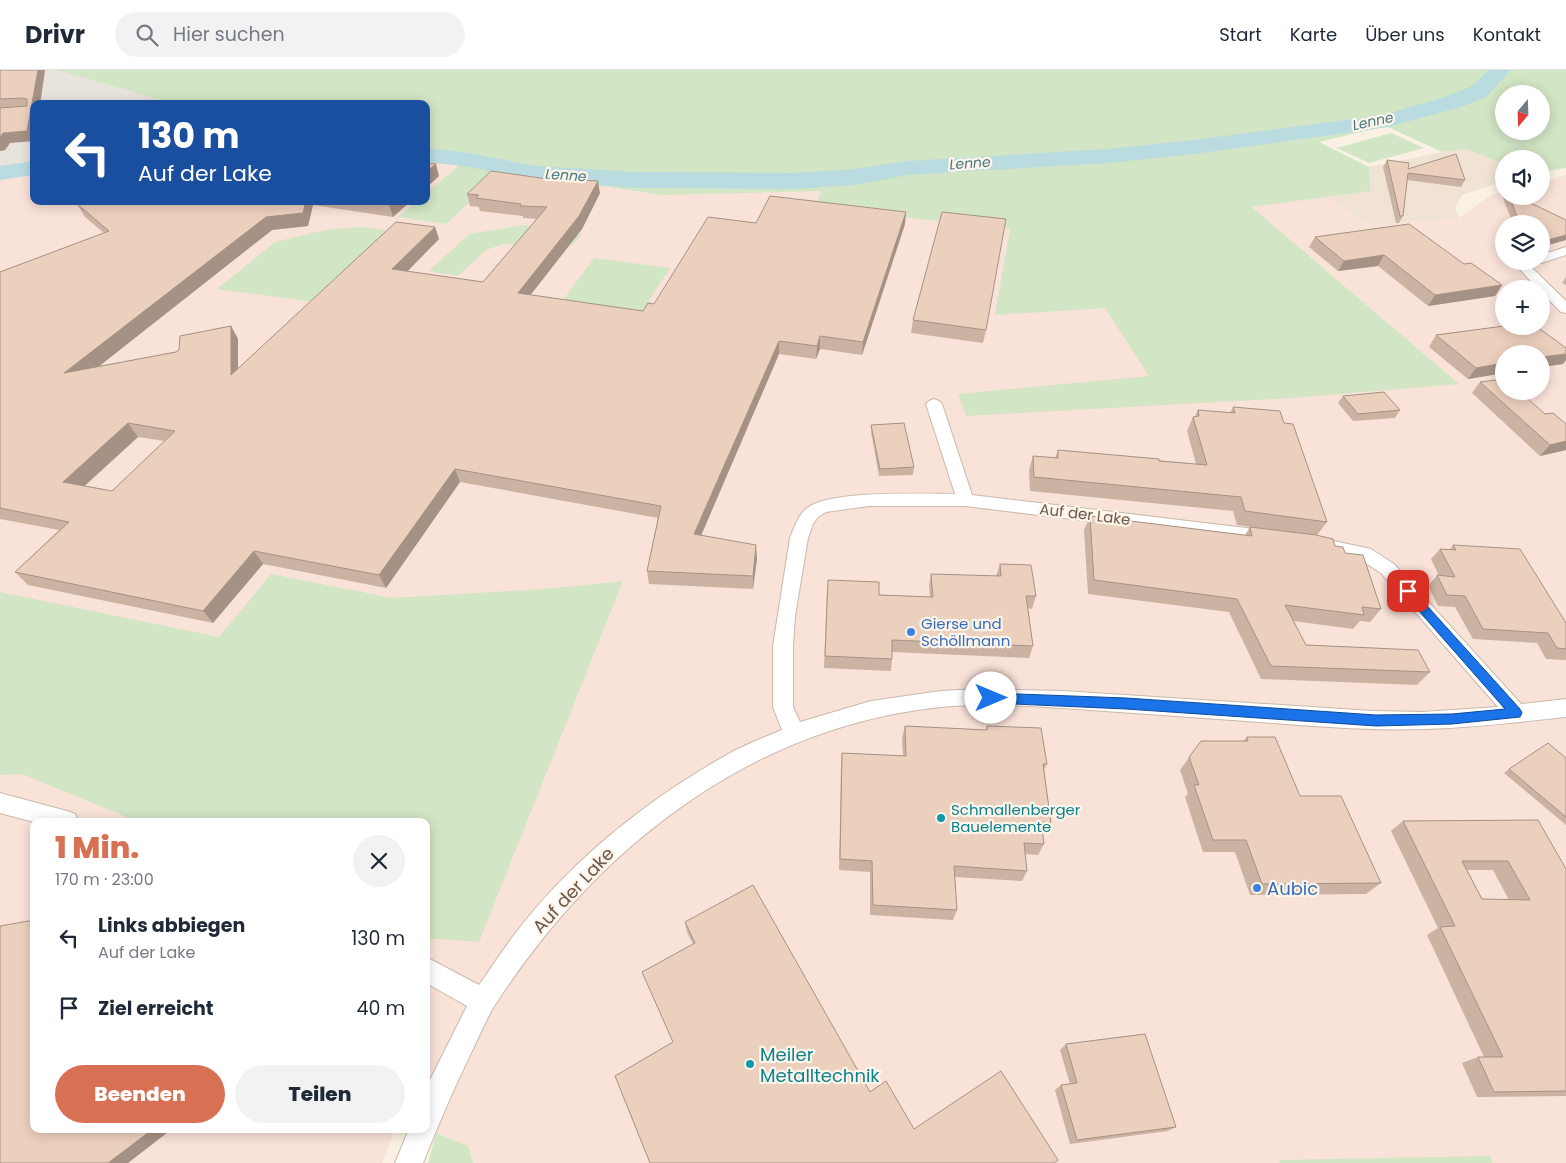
<!DOCTYPE html>
<html lang="de">
<head>
<meta charset="utf-8">
<style>
  :root { --surface:#fff; --page:#f2f2f3; --text:#1f2937; --muted:#747a83; --line:#e0e1e3; --accent:#d87154 }
  body { margin:0; font-family:Poppins,sans-serif; background:var(--page); color:var(--text); height:100vh; display:flex; flex-direction:column; font-size:19px; white-space:nowrap }
  * { box-sizing:border-box; margin:0 }
  p { font-size:16px; color:var(--muted) }
  .icon { flex:none; width:28px; height:28px; fill:none; stroke:currentColor; stroke-width:2; stroke-linecap:round; stroke-linejoin:round }
  .map { position:relative; flex:1; overflow:hidden }
  .details { position:absolute; left:30px; top:748px; width:400px; height:315px; display:flex; flex-direction:column; background:var(--surface); border-radius:10px; box-shadow:0 2px 12px #0003 }
  .details>* { flex:none }
  .hud { position:absolute; left:30px; top:30px; width:400px; height:105px; border-radius:10px; box-shadow:0 2px 12px #0003; background:#1a4fa0; color:#fff; overflow:hidden }
  .needle { width:32px; rotate:199deg }
  .fabs { position:absolute; left:1495px; top:15px; display:grid; gap:10px }
  .fabs a { display:grid; place-items:center; width:55px; height:55px; border-radius:50%; background:var(--surface); box-shadow:0 2px 12px #0003; font-size:25px }
  .pin { position:absolute; display:grid; place-items:center; width:42px; height:42px; color:#fff; margin:-21px; border-radius:10px; box-shadow:0 2px 8px #0006 }
  .me { position:absolute; width:55px; margin:-28px; rotate:90deg; stroke-linejoin:round; filter:drop-shadow(0 0 4px #0008) }
  .turn { display:flex; align-items:center; gap:18px; height:105px; padding:0 25px; font-size:22px }
  .turn .icon { width:65px; height:65px; stroke-width:2.5 }
  .turn b { display:block; font-size:35px; line-height:42px }
  .round { display:grid; place-items:center; flex:none; width:52px; height:52px; border-radius:26px; background:var(--page) }
  .headline { display:flex; align-items:center; justify-content:space-between; height:85px; padding:0 25px }
  h1 { font-size:30px; font-weight:800; line-height:38px; color:var(--accent) }
  .action { display:flex; gap:10px; margin-top:auto; padding:10px 25px }
  .action a { flex:1; height:58px; border-radius:30px; background:var(--accent); color:#fff; font-size:20px; font-weight:800; line-height:58px; text-align:center }
  .action a+a { background:var(--page); color:var(--text) }
  ul { padding:0; list-style:none }
  li { display:flex; align-items:center; gap:15px; height:70px; padding:0 25px }
  li div { flex:1 }
  li b { display:block; font-size:19px }
  li em { font-style:normal }
  header { display:flex; align-items:center; gap:30px; box-sizing:border-box; height:70px; padding:0 25px; background:var(--surface); border-bottom:1px solid var(--line) }
  header strong { font-size:24px }
  nav { display:flex; gap:28px; margin-inline-start:auto; font-size:18px }
  .search { width:350px; height:45px; background:var(--page); display:flex; align-items:center; gap:12px; box-sizing:border-box; padding:0 18px; border-radius:28px; color:var(--muted); font-size:19px }
  .map>svg:first-child { display:block }
</style>
</head>
<body>
<header>
<strong>Drivr</strong>
<div class="search"><svg class="icon" aria-label="search" viewBox="0 0 24 24"><circle cx="10" cy="10" r="6"/><path d="M15 15l6 6"/></svg>Hier suchen</div>
<nav><a>Start</a><a>Karte</a><a>Über uns</a><a>Kontakt</a></nav>
</header>
<div class="map">
<svg width="1566" height="1093" viewBox="0 0 1566 1093">
  <rect width="100%" height="100%" fill="#faf1e4"/>
  <path fill="#f0e3d3" d="M1466,79L1504,94V111L1462,125L1455,138L1460,148L1372,155L1325,127L1369,121V97L1442,82Z"/>
  <path fill="#f9e2d8" fill-rule="evenodd" d="M426,91H430L458,95L426,123Z
    M503,102L663,125L1177,111L1458,313L1252,137L1325,127L1372,155L1460,148L1491,125L1504,122V126H1541V113L1566,105V1093H473L468,1076L426,1059V751H34V1059H395L382,1093H0V110L34,104V131H417L399,147L446,154ZM1504,154H1541V191H1504ZM1504,219H1541V256H1504ZM1504,284H1541V321H1504Z"/>
  <path fill="#e9e3de" d="M0,0H57L174,34H34V95L0,100Z"/>
  <path fill="#d2e5c4" fill-rule="evenodd" d="M57,0H1566V98L1541,102V89H1504V94L1466,79L1442,82L1386,56L1319,72L1369,97L1370,121L1252,137L1459,314L1291,328L966,346L958,324L1149,306L1105,238L995,245L1010,159L815,137L821,121L663,125L503,102L446,154L398,147L417,131H426V123L458,96L426,91V34H174ZM1504,24H1541V61H1504Z
    M1391,63L1424,78L1369,93L1337,78Z
    M34,95V104L0,110V101Z
    M523,155L582,164L572,175L503,174L486,180L458,206L429,201L469,164Z
    M361,157L394,161L321,233L217,219L275,172L325,160Z
    M594,188L670,198L637,249L558,237Z
    M271,504L392,528L545,519L623,511L479,872L426,868V751H136L22,704L0,705V522L219,567Z
    M436,1063L468,1076L473,1093H428Z
    M1490,1086L1493,1093H1280L1279,1090Z"/>
  <g fill="none" stroke-linecap="round" stroke-linejoin="round">
    <path fill="#badce1" fill-rule="evenodd" d="M1489,0H1511L1486,27L1461,37L1388,57L1194,84L1108,93L908,105L854,115L793,119L636,118L536,110L463,96L426,92V78L463,82L536,96L636,102L793,103L854,99L908,91L1108,79L1194,70L1360,48L1386,44L1445,27L1470,17Z
      M34,91V105L0,110V96Z"/>
    <g stroke="#c9b9ab" stroke-width="2">
      <path id="minor" d="M1566,177V185L1541,193L1536,191H1541V185Z
        M1512,191H1525L1566,231V243L1561,242L1541,222V219H1538Z
        M934,329L939,331L942,334L972,425L1271,461L1277,463L1280,467L1277,471L1271,473L965,436H869L826,442L818,447L813,454L808,468L795,546L793,576V637L800,652L871,631L941,621L976,619L1063,621L1373,641L1422,642L1498,637L1382,504L1360,489L1314,478L1311,474L1314,470L1320,468L1371,479L1394,494L1521,634L1566,629V647C1519,652 1471,658 1424,659C1369,661 1314,656 1260,652C1199,648 1138,643 1077,639C1032,636 986,633 941,637C749,657 595,779 493,938C485,952 479,967 472,981C454,1018 438,1055 423,1093H395L409,1059H426V1018L467,936L426,913V887L479,915C491,898 502,881 514,865C571,790 648,729 730,683C747,674 765,667 782,660L773,637V576L790,468C794,458 798,445 807,438C831,420 923,424 955,424L926,334L929,331Z
        M0,723L67,741L75,744L78,751L34,752L0,743Z"/>
    </g>
    <use href="#minor" fill="#fff" fill-rule="evenodd"/>
  </g>
  <path fill="#cbb3a3" fill-rule="evenodd" d="M0,0H45L40,34H34L10,73L5,80L0,81Z
    M1387,90L1408,99L1465,110L1461,117L1407,110L1403,146L1399,153H1396L1383,97Z
    M600,123L582,159L530,225L643,241L654,234L756,153L905,154L862,285L820,279L816,289L779,284L701,466L757,488L753,519L649,514L647,501L658,448L460,412L386,518L263,494L213,553L28,515L15,502L59,460L0,449V202L104,163L85,147L77,134L211,133L213,131H411L393,147L313,135L308,156L272,160L99,296L176,282L231,256L238,269V298L435,157L439,169L407,201L483,212L537,149L523,148V146L480,141L479,137L470,136L467,124ZM138,367L165,371L112,421L85,416Z
    M1504,126H1516L1566,170L1541,177V154H1513L1503,128Z
    M1315,167L1464,194L1502,215L1495,226L1428,236L1378,196L1338,201L1309,177Z
    M1566,207V215L1562,213Z
    M913,250L986,260L983,273L911,263Z
    M1504,256H1536L1566,278V290L1563,294L1541,297V284H1504V303L1468,309L1429,277L1436,265Z
    M1480,312L1566,354V380L1540,386L1472,323Z
    M1343,326L1400,340L1395,348L1353,351L1338,333Z
    M1233,337L1284,353L1327,452L1317,465L1345,483L1381,539L1370,552L1360,551L1353,559L1293,551L1306,575L1430,602L1417,615L1261,609L1229,542L1088,524L1084,460L1090,446L1245,465L1250,457L1312,465L1237,455L1233,441L1030,421L1029,400L1033,386L1055,388L1058,380L1196,394L1187,361L1193,347L1195,346L1198,340L1230,343Z
    M871,355L914,397L913,405L879,406L871,362Z
    M1453,475L1566,553V590L1546,589L1537,573L1473,569L1455,537L1438,536L1428,516L1437,505L1439,506L1431,489L1440,479H1450Z
    M1000,494L1036,526L1032,539L1028,538L1033,576L1029,588L892,582V589L891,601L824,598L827,522L930,527L929,516L931,504L996,506Z
    M905,656L985,660L987,656L1047,694L1044,700L1051,753L1045,764H1043L1044,774L1038,785L1025,784L1027,801L1022,811L955,807L957,840L953,850L870,845V802L839,800L841,695L842,683L903,686L902,668Z
    M1247,667L1300,726L1381,813L1366,824L1250,825L1235,782H1203L1185,727L1188,724L1180,700L1201,671H1243Z
    M1566,688V755L1504,703L1509,699Z
    M1403,751L1566,799V1026L1477,1027L1462,993L1478,987H1484L1427,865L1438,858L1391,761ZM1467,800H1493L1509,830L1482,829Z
    M685,852L870,1022L914,1059L1058,1090L615,1006L673,973L693,874L687,862Z
    M1066,974L1176,1057L1168,1061L1070,1074L1055,1020L1061,1015L1070,1014L1060,980Z"/>
  <path fill="#a59285" d="M38,0H45L40,34H34V71L10,73L5,80L0,81V67L3,63L27,61Z
    M436,94L439,106L426,118V102Z
    M598,111L600,123L582,159L522,236L518,223Z
    M306,131H311L313,135L308,156L272,160L74,316L64,303L266,147Z
    M392,131H411L393,147L389,134Z
    M906,142L905,154L862,285L863,272Z
    M435,157L439,169L397,212L392,199Z
    M1566,165V170L1541,177V175L1544,171Z
    M1384,185L1378,196L1338,201L1344,191Z
    M1502,215L1495,226L1428,236L1435,225Z
    M231,256L238,269V318L231,305Z
    M820,266V279L816,289L817,276Z
    M779,271V284L696,477L694,464Z
    M1566,284V290L1563,294L1541,297V287Z
    M1504,293V303L1468,309L1476,298Z
    M128,353L138,367L74,425L63,412Z
    M1566,371V380L1540,386L1550,375Z
    M455,399L460,412L386,518L379,505Z
    M756,475L757,488L753,519V506Z
    M254,481L263,494L213,553L203,541Z
    M153,1059H172L128,1093H108Z"/>
  <path fill="#ecd0be" stroke="#a59285" fill-rule="evenodd" d="M0,0H38L27,61L3,63L0,67V38L27,36V29L22,28L0,29Z
    M1456,84L1465,110L1408,103L1403,146H1400L1387,90L1409,93L1408,99Z
    M426,93L436,94L426,102Z
    M491,101L548,109L598,111L579,146L518,223L643,241L648,233L654,234L708,147L756,153L770,126L906,142L863,272L820,266L817,276L779,271L694,464L756,475L753,506L647,501L661,436L455,399L379,505L254,481L203,541L15,502L69,452L0,438V202L109,161L77,134L87,131H209L211,133L213,131H306L303,143L266,147L64,303L176,282L179,280L180,266L231,256V305L396,152L435,157L392,199L483,212L547,137L520,136L521,134L476,128L479,125L467,124ZM128,353L175,361L112,421L63,412Z
    M1509,126H1516L1566,150V165L1544,171H1541V154H1520Z
    M367,131H392L389,134Z
    M942,142L1006,149L986,260L913,250Z
    M1409,154L1464,194L1471,193L1502,215L1435,225L1384,185L1344,191L1315,167Z
    M1504,256H1536L1566,278V284L1541,287V284H1504V293L1476,298L1436,265Z
    M1504,309V321H1519L1545,344L1553,343L1566,354V371L1550,375L1480,312Z
    M1384,322L1400,340L1358,344L1343,326Z
    M1233,337L1280,341L1284,353L1293,354L1327,452L1245,441L1241,427L1034,407L1033,386L1058,388V380L1159,389V391L1207,395L1193,347L1199,346L1198,340L1235,343Z
    M904,353L914,397L880,399L871,355Z
    M1090,446L1252,466L1250,457L1316,465L1333,469L1335,476L1343,477L1345,483L1363,485L1381,539L1362,537L1364,545L1285,535L1306,575L1418,580L1430,602L1271,596L1237,529L1094,510Z
    M1453,475L1520,479L1566,553V579L1557,578L1548,563L1483,559L1465,526L1447,525L1437,505L1455,507L1440,479L1456,480Z
    M1000,494L1031,495L1036,526H1026L1033,576L892,570V589L825,586L828,510L879,512V525L933,527L931,504L1001,506Z
    M905,656L987,660V656L1041,658L1047,694H1043L1051,753L1041,752L1044,774L1024,773L1027,801L954,796L957,840L873,835L872,791L840,789L842,683L906,686Z
    M1247,667H1275L1300,726H1341L1381,813L1262,814L1246,770H1213L1194,715H1199L1189,687L1201,671H1248Z
    M1548,673L1566,688V747L1509,699Z
    M1538,750L1566,799V1021L1494,1022L1478,987H1503L1440,857L1455,856L1403,751ZM1462,791H1508L1530,830L1482,829Z
    M753,815L870,1022L886,1011L914,1059L1001,1001L1058,1090L1054,1093H650L615,1006L673,972L642,902L695,873L685,852Z
    M34,850V1059H153L108,1093H0V856Z
    M1145,964L1176,1057L1077,1070L1061,1015L1077,1013L1066,974Z"/>
  <path fill="#1a73e8" stroke="#114b97" d="M1408,517L1411,518L1520,639L1522,643L1520,647L1452,654L1376,656L1126,639L991,633L986,631L985,628L986,624L991,623L1126,628L1376,645L1452,644L1505,639L1404,524L1402,521L1404,518Z"/>
  <g fill="#3f7fe0" stroke="#fdf5e9" stroke-width="2">
    <circle cx="911" cy="562" r="5"/>
    <circle cx="1257" cy="818" r="5"/>
  </g>
  <g fill="#0f9aa8" stroke="#fdf5e9" stroke-width="2">
    <circle cx="941" cy="748" r="5"/>
    <circle cx="750" cy="994" r="5"/>
  </g>
  <g text-anchor="middle" dominant-baseline="central" stroke-width="4.5" stroke-linejoin="round" paint-order="stroke">
    <g font-size="14" font-style="italic" fill="#487880" stroke="#fdf5e9">
      <text transform="translate(1373 51) rotate(-12)">Lenne</text>
      <text transform="translate(970 93) rotate(-4)">Lenne</text>
      <text transform="translate(566 105) rotate(4)">Lenne</text>
    </g>
    <g font-size="15" fill="#6f584c" stroke="#fdf5e9">
      <text transform="translate(1085 444) rotate(7)">Auf der Lake</text>
    </g>
    <g font-size="15" fill="#366cbe" stroke="#fdf5e9" text-anchor="start">
      <text x="921" y="553">Gierse und<tspan x="921" dy="17">Schöllmann</tspan></text>
    </g>
    <g font-size="15" fill="#0d838f" stroke="#fdf5e9" text-anchor="start">
      <text x="951" y="739">Schmallenberger<tspan x="951" dy="17">Bauelemente</tspan></text>
    </g>
    <g font-size="18" fill="#366cbe" stroke="#fdf5e9" text-anchor="start">
      <text x="1267" y="818">Aubic</text>
    </g>
    <g font-size="18" fill="#6f584c" stroke="#fdf5e9">
      <text transform="translate(573 820) rotate(-47)">Auf der Lake</text>
    </g>
    <g font-size="18" fill="#0d838f" stroke="#fdf5e9" text-anchor="start">
      <text x="760" y="984">Meiler<tspan x="760" dy="21">Metalltechnik</tspan></text>
    </g>
  </g>
</svg>
<div class="fabs">
<a><svg class="needle" viewBox="-14 -14 28 28"><path d="M0-13l5 13h-10z" fill="#e53935"/><path d="M0 13l5-13h-10z" fill="#747a83"/></svg></a>
<a><svg class="icon" aria-label="sound" viewBox="0 0 24 24"><path d="M4 9h4l5-4v14l-5-4H4zM17 9q2 3 0 6"/></svg></a>
<a><svg class="icon" aria-label="layers" viewBox="0 0 24 24"><path d="M12 4l9 5-9 5-9-5zM3 14l9 5 9-5"/></svg></a>
<a>+</a>
<a>−</a>
</div>
<div class="pin" style="left:1408px;top:521px;background:#d93025"><svg class="icon" aria-label="arrive" viewBox="0 0 24 24"><path d="M6 21V4h12l-3 4 3 4H6"/></svg></div>
<svg class="me" style="left:991px;top:628px" viewBox="-20 -20 40 40"><circle r="19" fill="#fff"/><path d="M0-13L10 11 0 6-10 11z" fill="#1a73e8"/></svg>
<div class="hud">
<div class="turn"><svg class="icon" aria-label="left" viewBox="0 0 24 24"><path d="M17 20v-9H6M10 6l-5 5 5 5"/></svg><div><b>130 m</b>Auf der Lake</div></div>
</div>
<section class="details">
<div class="headline"><div><h1>1 Min.</h1><p>170 m · 23:00</p></div><a class="round"><svg class="icon" aria-label="close" viewBox="0 0 24 24"><path d="M6 6l12 12M18 6L6 18"/></svg></a></div>
<ul>
<li><svg class="icon" aria-label="left" viewBox="0 0 24 24"><path d="M17 20v-9H6M10 6l-5 5 5 5"/></svg><div><b>Links abbiegen</b><p>Auf der Lake</p></div><em>130 m</em></li>
<li><svg class="icon" aria-label="arrive" viewBox="0 0 24 24"><path d="M6 21V4h12l-3 4 3 4H6"/></svg><div><b>Ziel erreicht</b></div><em>40 m</em></li>
</ul>
<div class="action"><a>Beenden</a><a>Teilen</a></div>
</section>
</div>
</body>
</html>
